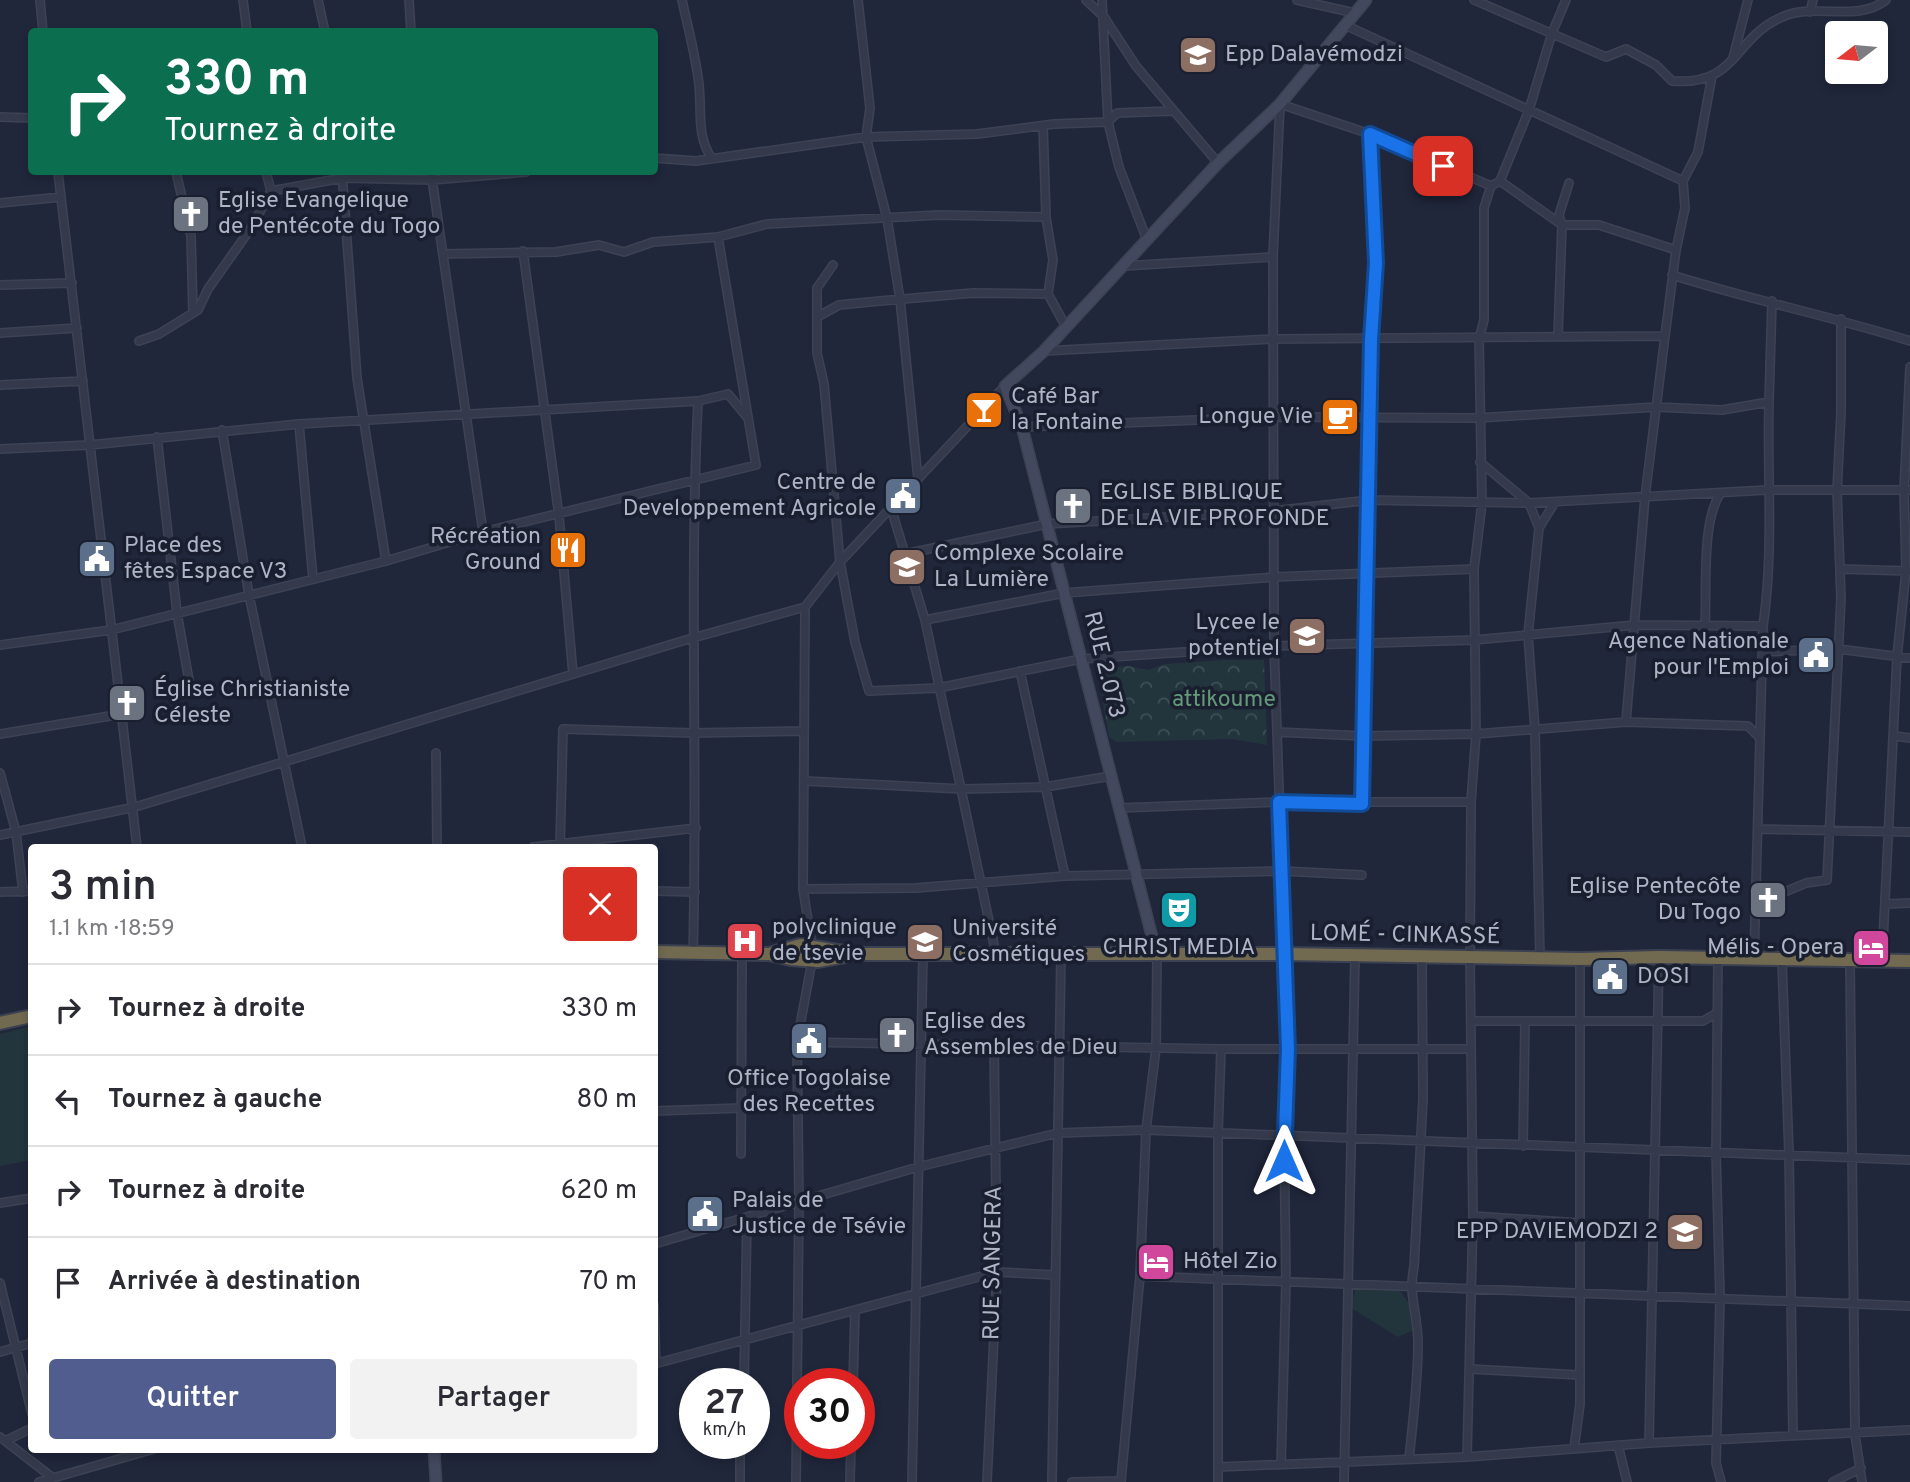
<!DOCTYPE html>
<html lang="fr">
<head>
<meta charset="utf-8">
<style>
  :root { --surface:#fff; --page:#f2f2f3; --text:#2b2b33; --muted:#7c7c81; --line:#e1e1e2; --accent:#505d8e }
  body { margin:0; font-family:Overpass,sans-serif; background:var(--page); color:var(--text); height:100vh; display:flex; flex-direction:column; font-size:26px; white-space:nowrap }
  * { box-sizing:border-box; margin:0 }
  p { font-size:23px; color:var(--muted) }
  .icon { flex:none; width:38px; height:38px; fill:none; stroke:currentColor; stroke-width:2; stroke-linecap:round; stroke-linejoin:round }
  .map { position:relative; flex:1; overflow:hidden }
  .details { position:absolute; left:28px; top:844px; width:630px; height:609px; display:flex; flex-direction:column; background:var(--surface); border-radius:7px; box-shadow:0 4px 10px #0003 }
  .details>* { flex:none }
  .top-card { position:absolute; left:28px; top:28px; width:630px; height:147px; border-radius:7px; box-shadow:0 4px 10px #0003; background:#0b6e4f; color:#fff; overflow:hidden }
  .needle { width:46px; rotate:254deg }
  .fabs { position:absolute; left:1825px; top:21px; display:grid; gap:14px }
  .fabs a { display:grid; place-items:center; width:63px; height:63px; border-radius:7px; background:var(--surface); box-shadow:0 4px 10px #0003; font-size:35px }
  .speed { position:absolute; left:679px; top:1368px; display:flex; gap:14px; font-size:35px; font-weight:700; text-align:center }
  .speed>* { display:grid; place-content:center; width:91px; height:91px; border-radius:50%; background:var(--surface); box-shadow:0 4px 10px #0003; line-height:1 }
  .speed small { font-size:18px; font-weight:400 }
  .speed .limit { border:10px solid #d22; background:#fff; color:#111 }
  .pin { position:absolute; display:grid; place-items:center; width:60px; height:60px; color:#fff; margin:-30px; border-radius:14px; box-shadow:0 4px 10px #0006 }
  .me { position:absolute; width:77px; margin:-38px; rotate:0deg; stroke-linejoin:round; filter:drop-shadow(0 0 5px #0008) }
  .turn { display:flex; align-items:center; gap:24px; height:147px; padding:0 21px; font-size:32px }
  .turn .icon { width:91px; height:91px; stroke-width:2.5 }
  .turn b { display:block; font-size:49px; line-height:60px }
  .round { display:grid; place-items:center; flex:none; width:74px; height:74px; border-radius:7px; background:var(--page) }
  .summary { display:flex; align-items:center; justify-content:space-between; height:119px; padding:0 21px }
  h1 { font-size:42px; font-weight:600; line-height:52px }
  .button { display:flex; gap:14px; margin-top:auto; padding:14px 21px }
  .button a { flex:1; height:80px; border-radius:7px; background:var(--accent); color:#fff; font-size:28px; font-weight:600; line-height:80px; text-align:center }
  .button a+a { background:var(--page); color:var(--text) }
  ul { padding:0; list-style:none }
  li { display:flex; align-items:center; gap:21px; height:91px; padding:0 21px; border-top:2px solid var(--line) }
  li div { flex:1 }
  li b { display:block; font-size:26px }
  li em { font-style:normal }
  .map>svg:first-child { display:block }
</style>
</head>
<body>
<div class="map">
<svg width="1910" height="1482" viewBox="0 0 1910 1482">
  <defs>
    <pattern id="park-crowns" width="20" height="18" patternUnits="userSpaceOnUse" patternTransform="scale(1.75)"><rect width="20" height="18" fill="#22343c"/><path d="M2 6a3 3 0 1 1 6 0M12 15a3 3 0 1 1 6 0" fill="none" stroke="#404f57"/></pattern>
  </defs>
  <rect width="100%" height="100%" fill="#20273b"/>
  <path fill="#22343c" d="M31,1026V1160L0,1166V1034Z
    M1356,1287L1399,1290L1415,1311L1416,1329L1398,1337L1351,1308Z"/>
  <path fill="url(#park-crowns)" d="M1225,660H1264L1267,745L1232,739L1116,742L1109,737L1101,690L1103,668L1128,666L1148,670L1165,664Z"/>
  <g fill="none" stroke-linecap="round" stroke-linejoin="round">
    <g stroke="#3d4354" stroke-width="10">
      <path id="street" d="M40,0L43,32
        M243,0L247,32
        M318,0L325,32
        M409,0L411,32
        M682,0C688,28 696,57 699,85C702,112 696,135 712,159
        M858,0L870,108L866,137L887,218L900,299L918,479
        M1086,0L1104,17L1136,66L1218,163
        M1102,0L1108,122L1119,167L1147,240
        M1297,0L1355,13
        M1474,0L1606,57L1626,49L1656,65L1672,81C1741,86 1732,35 1787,15C1818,4 1858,22 1886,0
        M1810,12L1813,0
        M1345,25L1683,181
        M1733,58L1748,0
        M0,117L32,118
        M1043,126L1046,217L1053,260L1048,294L1066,327
        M654,158L696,161L866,137L977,134L1054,124L1108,122L1117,113L1172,111
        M58,172L137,847
        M176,172L191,236L193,313
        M431,172L483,532
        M1500,181L1562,225H1599L1676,250
        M271,191L343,178L432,180L526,172
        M0,203L61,197
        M523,251L559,516L573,674
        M443,254L556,252L599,245L624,252L653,242L718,237L767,224L939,215L1046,217
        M833,265L817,288V353L824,384L840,562L855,642L869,691L938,688L1081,659L1274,646L1474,640L1635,625L1763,626
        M1124,266L1273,257
        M1672,275C1751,300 1831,316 1910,341
        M0,285L72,283
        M819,316L839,305L880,301L973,293L1048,294
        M0,333L77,328
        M1558,336L1562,225L1559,215L1569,183
        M139,341L159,334L198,310L208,289L251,228L271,191L266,172
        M1044,351L1273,339L1665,336L1676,250L1685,208L1683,181L1698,152L1712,76
        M0,385L83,381
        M1769,402L1772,301
        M299,424L313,579
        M1022,427L1273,417L1478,418L1656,407L1722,410L1769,402C1767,476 1774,552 1763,626L1754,959
        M222,430L249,595L302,847
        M157,437L177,613L190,686
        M0,449L90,445L299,424L698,401L728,394L747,417
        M1480,462L1529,503L1539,528L1528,635L1535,730L1540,959
        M891,508L925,620L996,954
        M1539,528L1555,502
        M905,554L1047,524L1273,511L1370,500L1529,503L1767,490H1910
        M386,561L483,532L756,465L718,237
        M1840,569L1909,571
        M805,607L803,889L812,946
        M925,620L1064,593L1274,577L1474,569
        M1705,626C1707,591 1701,519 1721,493
        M0,645L111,630L386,561L357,378L342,172
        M1762,652L1838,649L1910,658
        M1020,671L1065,876
        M1626,722L1645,497L1665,336
        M1277,732L1363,736L1476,734L1626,722L1748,726L1759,737
        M0,734L122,714
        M1895,736L1910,738
        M436,753L437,847
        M0,773L16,832L23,892
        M805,781L962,789L1045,787L1111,776
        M1362,804L1371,340L1376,263L1370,134
        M1119,808L1280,802H1471
        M1758,829L1910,832
        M0,835L135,807L689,639L805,607L840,562L1005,386
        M533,847L696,828
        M560,847L563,729L693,733L803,731
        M803,889L916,888L1065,876L1282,871L1362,875
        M654,891L695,892
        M0,892L32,891
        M1756,904L1806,883L1827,880L1841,598L1837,491L1841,412V319
        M1886,904L1910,903
        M693,953C698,769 689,585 698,401
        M1718,958L1716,1153L1720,1298L1716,1463L1721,1482
        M1782,961L1789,1154L1793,1435
        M1850,961L1855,1434L1862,1482
        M1882,961L1897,657L1906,571L1904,490L1910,367
        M1471,1021H1703L1717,1013
        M797,1042L1221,1049H1471
        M654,1111L742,1108
        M1523,1146L1525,1022
        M741,1154L742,953
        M0,1203L32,1198
        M1473,1216L1579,1223
        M654,1244L918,1167L1058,1133L1146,1130L1910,1160
        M1140,1276L1910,1306
        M0,1283L32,1414
        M654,1305L656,1364
        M0,1352L32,1343
        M654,1364L997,1272L1055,1275
        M1470,1369L1579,1375
        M744,1384L747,1217
        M853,1384L855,1310
        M0,1437L53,1478
        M5,1441L32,1428
        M1649,1443L1659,957
        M1618,1445L1627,1482
        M1574,1449L1580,1404V959
        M1467,1457L1473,1216L1470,958L1471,802L1476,734L1474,569L1482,503L1479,339L1484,320V208L1491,186L1500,181L1529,110L1552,33L1566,0
        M1409,1459C1413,1421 1418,1382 1418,1343C1418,1315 1408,1295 1414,1267L1423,1099L1422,958
        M1281,1464L1286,1281L1284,1137L1288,1049L1274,646L1273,257L1280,104L1370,134L1491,186
        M1218,1467L1467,1457L1649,1443L1910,1430
        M39,1482L154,1449
        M740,1482V1444
        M796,1482L799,1201L797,1042L812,961
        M850,1482L851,1444
        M912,1482L923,954
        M987,1482L997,1272L994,1044
        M1052,1482L1061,955
        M1072,1482L1121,1481L1140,1276L1146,1130L1156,1048L1157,956
        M1218,1482V1134L1221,1049
        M1344,1482L1355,957
        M1833,1482L1861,1468"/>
    </g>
    <g stroke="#3d4354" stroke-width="13">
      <path id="secondary" d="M1157,956L1022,427L1005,386L1044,351L1218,163L1280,104L1366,0
        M434,1449L436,1482"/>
    </g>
    <g stroke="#3c4152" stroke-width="16">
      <path id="highway" d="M654,952L769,954L791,959L818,961L857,954H1285L1580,959L1659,957L1910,961
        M769,954L801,945L850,953
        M0,1023L32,1016"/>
    </g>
    <use href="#street" stroke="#343a4b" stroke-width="7"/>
    <use href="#secondary" stroke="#42485e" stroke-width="10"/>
    <use href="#highway" stroke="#716a51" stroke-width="12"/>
  </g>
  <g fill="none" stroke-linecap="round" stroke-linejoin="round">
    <g stroke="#114b97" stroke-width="18">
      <path id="route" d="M1284,1161L1288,1049L1279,802L1362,804L1371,340L1376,263L1370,134L1443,166"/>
    </g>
    <use href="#route" stroke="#1a73e8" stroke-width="12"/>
  </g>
  <defs>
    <g id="school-square" transform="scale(2.0125)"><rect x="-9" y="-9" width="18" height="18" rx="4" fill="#8d6e63" stroke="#1a1f2f"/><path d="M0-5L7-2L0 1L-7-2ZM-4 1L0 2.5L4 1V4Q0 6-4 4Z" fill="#fff"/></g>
    <g id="church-square" transform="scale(2.0125)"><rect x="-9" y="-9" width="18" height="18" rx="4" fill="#6b7280" stroke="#1a1f2f"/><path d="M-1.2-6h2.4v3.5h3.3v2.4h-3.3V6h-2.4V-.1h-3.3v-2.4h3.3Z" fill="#fff"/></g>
    <g id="bar-square" transform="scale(2.0125)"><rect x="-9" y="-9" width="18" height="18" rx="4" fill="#e8710a" stroke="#1a1f2f"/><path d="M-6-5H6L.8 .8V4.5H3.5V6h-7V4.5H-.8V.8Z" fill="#fff"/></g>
    <g id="cafe-square" transform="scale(2.0125)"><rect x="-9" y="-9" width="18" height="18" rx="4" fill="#e8710a" stroke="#1a1f2f"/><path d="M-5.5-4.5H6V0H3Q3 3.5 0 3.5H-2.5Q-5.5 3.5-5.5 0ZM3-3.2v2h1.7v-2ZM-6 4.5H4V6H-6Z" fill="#fff"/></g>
    <g id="civic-square" transform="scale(2.0125)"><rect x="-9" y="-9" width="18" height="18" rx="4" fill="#5c6f8a" stroke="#1a1f2f"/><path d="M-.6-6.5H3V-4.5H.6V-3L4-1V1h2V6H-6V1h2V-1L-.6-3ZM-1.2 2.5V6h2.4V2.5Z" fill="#fff"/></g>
    <g id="restaurant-square" transform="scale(2.0125)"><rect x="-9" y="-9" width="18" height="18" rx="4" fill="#e8710a" stroke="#1a1f2f"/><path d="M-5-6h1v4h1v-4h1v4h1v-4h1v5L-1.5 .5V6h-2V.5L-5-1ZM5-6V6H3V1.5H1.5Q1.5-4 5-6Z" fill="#fff"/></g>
    <g id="theatre-square" transform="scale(2.0125)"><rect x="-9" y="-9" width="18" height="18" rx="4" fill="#0f9aa8" stroke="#1a1f2f"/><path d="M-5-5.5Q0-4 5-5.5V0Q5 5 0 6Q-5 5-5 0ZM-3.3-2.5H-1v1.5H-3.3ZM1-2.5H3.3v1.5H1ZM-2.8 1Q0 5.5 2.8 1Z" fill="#fff"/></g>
    <g id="hospital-square" transform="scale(2.0125)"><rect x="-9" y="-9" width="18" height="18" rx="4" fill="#e0444e" stroke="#1a1f2f"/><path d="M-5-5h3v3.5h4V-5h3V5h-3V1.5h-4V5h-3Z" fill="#fff"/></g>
    <g id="university-square" transform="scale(2.0125)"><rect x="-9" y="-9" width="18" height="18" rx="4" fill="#8d6e63" stroke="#1a1f2f"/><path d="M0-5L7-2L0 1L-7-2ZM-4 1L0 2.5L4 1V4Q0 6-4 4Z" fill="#fff"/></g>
    <g id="hotel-square" transform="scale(2.0125)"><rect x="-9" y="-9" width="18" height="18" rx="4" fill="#d1479c" stroke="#1a1f2f"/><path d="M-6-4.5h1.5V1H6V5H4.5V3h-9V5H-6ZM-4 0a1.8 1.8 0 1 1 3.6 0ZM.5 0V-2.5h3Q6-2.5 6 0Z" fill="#fff"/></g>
  </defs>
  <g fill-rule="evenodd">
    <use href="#school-square" x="1198" y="55"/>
    <use href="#church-square" x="191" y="214"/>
    <use href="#bar-square" x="984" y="410"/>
    <use href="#cafe-square" x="1340" y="417"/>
    <use href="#civic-square" x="903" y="496"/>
    <use href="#church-square" x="1073" y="506"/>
    <use href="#restaurant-square" x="568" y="550"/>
    <use href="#civic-square" x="97" y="559"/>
    <use href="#school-square" x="907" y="567"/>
    <use href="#school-square" x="1307" y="636"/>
    <use href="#civic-square" x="1816" y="655"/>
    <use href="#church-square" x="127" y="703"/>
    <use href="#church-square" x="1768" y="900"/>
    <use href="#theatre-square" x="1179" y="910"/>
    <use href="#hospital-square" x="745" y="941"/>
    <use href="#university-square" x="925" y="942"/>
    <use href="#hotel-square" x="1871" y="948"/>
    <use href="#civic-square" x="1610" y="977"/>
    <use href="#church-square" x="897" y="1035"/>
    <use href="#civic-square" x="809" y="1041"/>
    <use href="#civic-square" x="705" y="1214"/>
    <use href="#school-square" x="1685" y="1232"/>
    <use href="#hotel-square" x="1156" y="1262"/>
  </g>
  <g text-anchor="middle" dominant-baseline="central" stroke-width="7" stroke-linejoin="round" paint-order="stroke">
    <g font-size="23" fill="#afb4c7" stroke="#1a1f2f" text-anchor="start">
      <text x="1225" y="55">Epp Dalavémodzi</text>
      <text x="218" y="201">Eglise Evangelique<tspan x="218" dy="26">de Pentécote du Togo</tspan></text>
      <text x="1011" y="397">Café Bar<tspan x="1011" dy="26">la Fontaine</tspan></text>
      <text x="1313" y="417" text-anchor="end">Longue Vie</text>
      <text x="876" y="483" text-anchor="end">Centre de<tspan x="876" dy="26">Developpement Agricole</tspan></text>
      <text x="1100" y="493">EGLISE BIBLIQUE<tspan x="1100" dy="26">DE LA VIE PROFONDE</tspan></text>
      <text x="541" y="537" text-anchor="end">Récréation<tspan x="541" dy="26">Ground</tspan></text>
      <text x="124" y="546">Place des<tspan x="124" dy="26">fêtes Espace V3</tspan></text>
      <text x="934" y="554">Complexe Scolaire<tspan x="934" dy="26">La Lumière</tspan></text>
      <text x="1280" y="623" text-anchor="end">Lycee le<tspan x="1280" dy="26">potentiel</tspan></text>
      <text x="1789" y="642" text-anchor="end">Agence Nationale<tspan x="1789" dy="26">pour l'Emploi</tspan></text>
      <text x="154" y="690">Église Christianiste<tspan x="154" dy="26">Céleste</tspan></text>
      <text x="1741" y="887" text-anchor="end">Eglise Pentecôte<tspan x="1741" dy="26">Du Togo</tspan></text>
      <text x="772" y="928">polyclinique<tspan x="772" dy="26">de tsevie</tspan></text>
      <text x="952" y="929">Université<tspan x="952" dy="26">Cosmétiques</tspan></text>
      <text x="1179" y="948" text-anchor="middle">CHRIST MEDIA</text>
      <text x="1844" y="948" text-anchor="end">Mélis - Opera</text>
      <text x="1637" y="977">DOSI</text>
      <text x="924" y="1022">Eglise des<tspan x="924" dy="26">Assembles de Dieu</tspan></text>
      <text x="809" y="1079" text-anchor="middle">Office Togolaise<tspan x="809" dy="26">des Recettes</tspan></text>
      <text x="732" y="1201">Palais de<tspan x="732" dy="26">Justice de Tsévie</tspan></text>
      <text x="1658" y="1232" text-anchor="end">EPP DAVIEMODZI 2</text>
      <text x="1183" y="1262">Hôtel Zio</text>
    </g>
    <g font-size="23" fill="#afb4c7" stroke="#1a1f2f">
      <text transform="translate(1103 665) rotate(76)">RUE 2.073</text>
      <text transform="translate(1405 936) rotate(1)">LOMÉ - CINKASSÉ</text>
      <text transform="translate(994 1263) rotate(-89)">RUE SANGERA</text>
    </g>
    <g font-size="23" fill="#65997a" stroke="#1a1f2f">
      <text x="1224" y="700">attikoume</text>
    </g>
  </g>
</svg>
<div class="fabs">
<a><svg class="needle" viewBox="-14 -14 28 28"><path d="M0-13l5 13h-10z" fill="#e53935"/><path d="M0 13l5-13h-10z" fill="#7c7c81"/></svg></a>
</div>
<div class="speed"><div>27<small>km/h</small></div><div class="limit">30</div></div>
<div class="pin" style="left:1443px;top:166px;background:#d93025"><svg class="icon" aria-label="arrive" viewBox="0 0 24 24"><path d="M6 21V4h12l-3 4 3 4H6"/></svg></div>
<svg class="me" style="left:1284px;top:1161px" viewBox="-20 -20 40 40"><path d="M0-17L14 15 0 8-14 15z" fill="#1a73e8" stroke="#fff" stroke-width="4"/></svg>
<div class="top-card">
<div class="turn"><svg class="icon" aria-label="right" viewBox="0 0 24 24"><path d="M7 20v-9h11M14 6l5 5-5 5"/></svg><div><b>330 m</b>Tournez à droite</div></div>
</div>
<section class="details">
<div class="summary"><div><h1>3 min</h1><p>1.1 km · 18:59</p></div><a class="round" style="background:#d93025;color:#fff"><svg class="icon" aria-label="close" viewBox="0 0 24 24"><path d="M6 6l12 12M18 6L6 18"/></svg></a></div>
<ul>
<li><svg class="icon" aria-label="right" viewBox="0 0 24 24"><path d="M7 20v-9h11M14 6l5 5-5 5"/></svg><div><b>Tournez à droite</b></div><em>330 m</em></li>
<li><svg class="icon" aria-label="left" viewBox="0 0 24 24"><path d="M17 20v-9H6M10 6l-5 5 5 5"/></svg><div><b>Tournez à gauche</b></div><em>80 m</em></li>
<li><svg class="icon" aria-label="right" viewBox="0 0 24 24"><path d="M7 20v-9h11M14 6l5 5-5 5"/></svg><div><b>Tournez à droite</b></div><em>620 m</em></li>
<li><svg class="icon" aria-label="arrive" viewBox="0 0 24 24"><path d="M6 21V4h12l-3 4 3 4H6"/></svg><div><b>Arrivée à destination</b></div><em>70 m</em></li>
</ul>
<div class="button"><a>Quitter</a><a>Partager</a></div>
</section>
</div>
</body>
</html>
